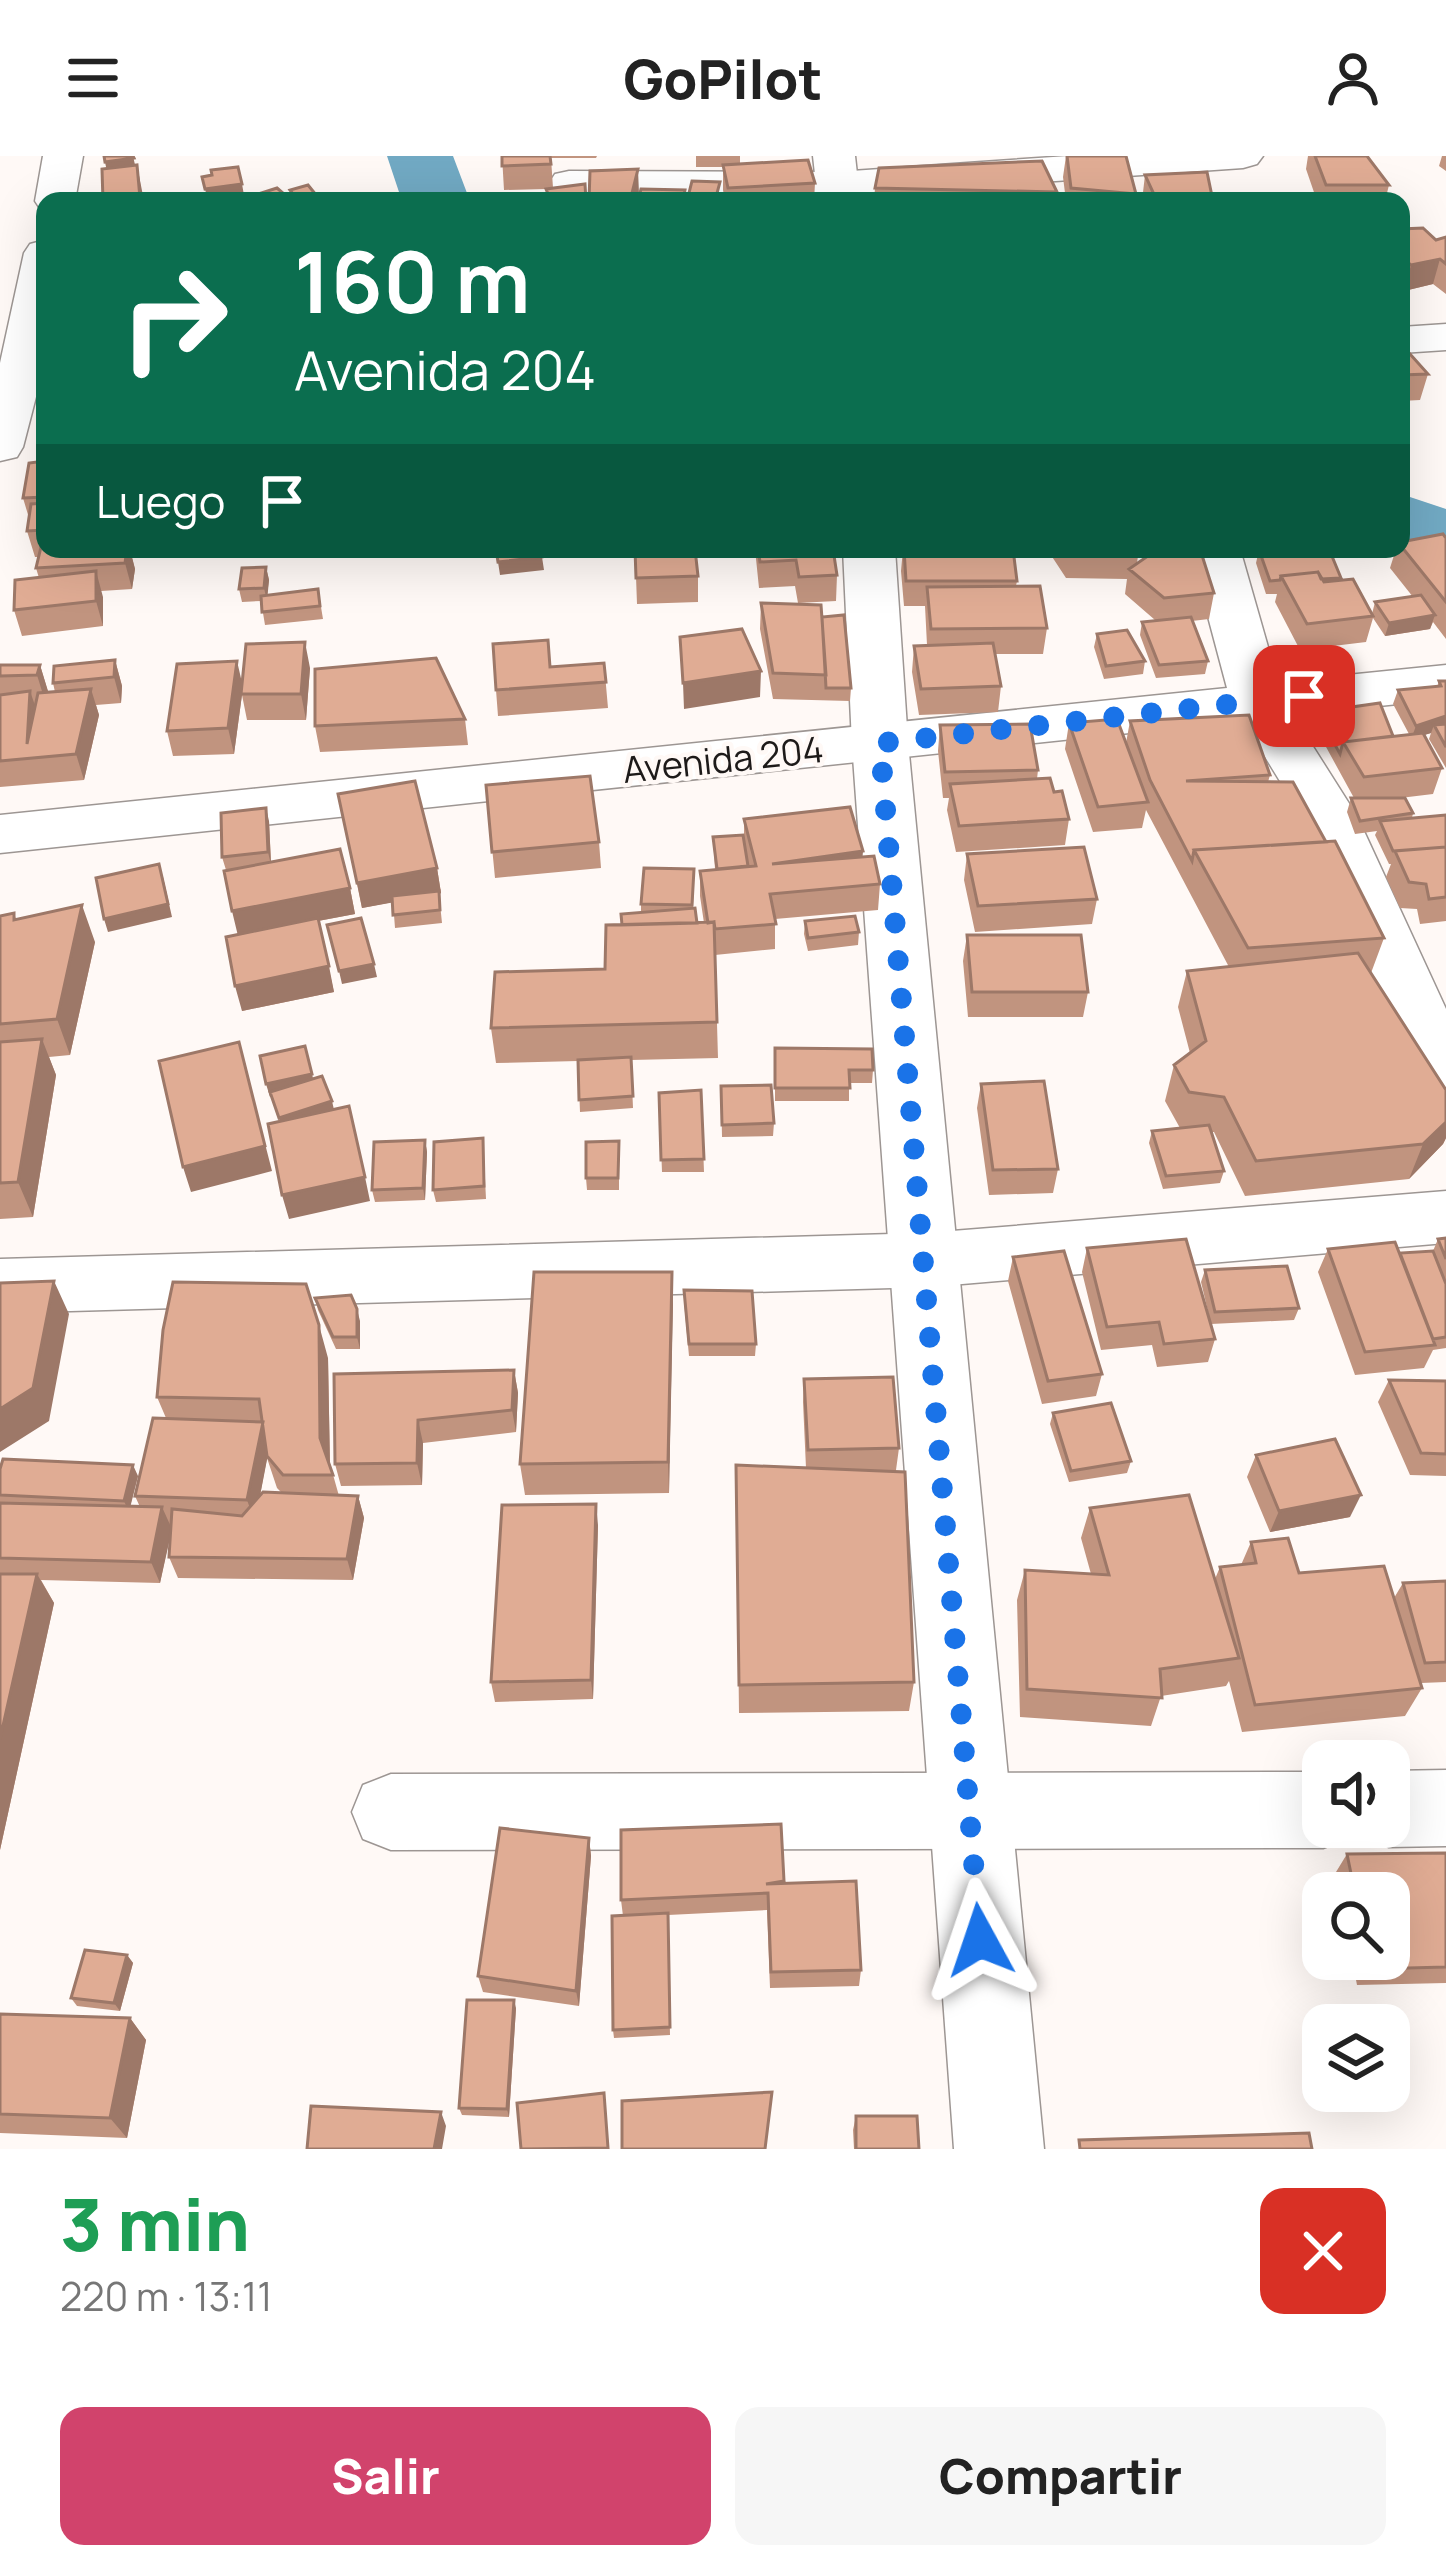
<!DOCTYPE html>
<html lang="es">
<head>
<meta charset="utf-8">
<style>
  :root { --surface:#fff; --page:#f6f6f6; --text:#222; --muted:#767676; --accent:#d1436c }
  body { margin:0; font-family:Manrope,sans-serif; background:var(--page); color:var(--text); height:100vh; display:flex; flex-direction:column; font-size:45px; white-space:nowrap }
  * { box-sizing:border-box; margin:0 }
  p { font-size:39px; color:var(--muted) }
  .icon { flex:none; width:66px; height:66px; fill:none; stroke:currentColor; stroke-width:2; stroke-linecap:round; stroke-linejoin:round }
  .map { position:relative; height:1993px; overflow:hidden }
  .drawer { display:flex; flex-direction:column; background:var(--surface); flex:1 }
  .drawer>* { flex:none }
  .banner { position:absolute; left:36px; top:36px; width:1374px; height:366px; border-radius:24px; box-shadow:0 12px 48px #0002; background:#0b6e4f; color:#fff; overflow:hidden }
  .tools { position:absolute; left:1302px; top:1584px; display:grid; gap:24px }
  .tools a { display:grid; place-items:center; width:108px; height:108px; border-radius:24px; background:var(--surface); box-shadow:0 12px 48px #0002; font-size:60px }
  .pin { position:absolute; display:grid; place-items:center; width:102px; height:102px; color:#fff; margin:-51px; border-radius:24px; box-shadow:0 6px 18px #0006 }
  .me { position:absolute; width:132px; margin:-66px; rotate:355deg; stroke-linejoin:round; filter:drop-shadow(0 0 9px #0008) }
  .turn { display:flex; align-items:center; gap:42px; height:252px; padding:0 60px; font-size:54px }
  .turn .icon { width:156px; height:156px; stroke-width:2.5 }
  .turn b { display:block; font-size:84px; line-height:102px }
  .then { display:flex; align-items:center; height:114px; padding:0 60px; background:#0003; gap:24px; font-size:45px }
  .round { display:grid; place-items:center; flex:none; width:126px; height:126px; border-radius:24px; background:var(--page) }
  .head { display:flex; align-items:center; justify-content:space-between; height:204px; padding:0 60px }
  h1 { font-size:72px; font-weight:800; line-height:90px; color:#1e9e55 }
  .cta { display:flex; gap:24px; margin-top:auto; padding:24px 60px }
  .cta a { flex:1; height:138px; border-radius:24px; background:var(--accent); color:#fff; font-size:48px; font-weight:800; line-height:138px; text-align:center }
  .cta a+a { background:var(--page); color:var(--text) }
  header { display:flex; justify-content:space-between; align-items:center; height:156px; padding:0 60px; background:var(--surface); font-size:54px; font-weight:800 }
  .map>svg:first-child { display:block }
</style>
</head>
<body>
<header><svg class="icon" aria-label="menu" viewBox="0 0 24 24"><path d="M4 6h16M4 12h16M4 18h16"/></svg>GoPilot<svg class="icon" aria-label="person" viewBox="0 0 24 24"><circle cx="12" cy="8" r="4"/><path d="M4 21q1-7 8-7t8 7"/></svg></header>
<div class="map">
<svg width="1446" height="1993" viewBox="0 0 1446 1993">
  <rect width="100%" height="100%" fill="#fff9f6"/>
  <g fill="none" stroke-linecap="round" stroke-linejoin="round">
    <path fill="#587e90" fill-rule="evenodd" d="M45,210V219L0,239V230Z"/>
    <path fill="#71a9c3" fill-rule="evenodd" d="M387,0H453L470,45H402Z
      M1401,338L1446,353V410L1399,393Z"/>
    <g stroke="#9d9693" stroke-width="3">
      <path id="minor" d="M43,0H83L75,45H45V55L41,54L35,45Z
        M1068,0H1263L1257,8L1243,12L837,40L569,39L555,36L549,27L555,18L569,15L837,16Z
        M45,84V206L23,291L17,301L0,305V207L24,97L30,88Z
        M1446,168V194L1401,197V171Z
        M1190,393H1240L1278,526L1446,509V543L1293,559L1357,660L1446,853V942L1424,936L1415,919L1302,661L1243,565L0,697V659L1227,532Z
        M1446,1035V1087L927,1131L0,1157V1103L927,1077Z
        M1446,1614V1690L1389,1691L1361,1680L1358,1671H1389V1615Z
        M1323,1616V1671H1355L1351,1681L1323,1692L391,1694L363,1683L352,1656L363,1629L391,1618Z"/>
    </g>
    <g stroke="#9d9693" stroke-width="3">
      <path id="tertiary" d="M813,0H855L860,45H818Z
        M843,393H895L908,587L1044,1993H954L852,587Z"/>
    </g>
    <use href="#minor" fill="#fff" fill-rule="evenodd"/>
    <use href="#tertiary" fill="#fff" fill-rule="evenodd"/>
  </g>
  <path fill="#c1947f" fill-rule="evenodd" d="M502,0H597L596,2H551L553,32L586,45H547L546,33L504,34Z
    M696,0H740V8L815,27L814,45H725L723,34V11H696Z
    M1066,0H1126L1136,38L1135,45H1066L1063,21Z
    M1308,0H1367L1389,29L1385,45H1317L1306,13Z
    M1442,0H1446V15L1439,10Z
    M1145,19L1213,45H1142Z
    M875,32L1057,36L1056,45H874Z
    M1401,73L1436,84L1446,81V138L1433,128L1404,135L1401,132Z
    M1401,188L1428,218L1420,244L1401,245Z
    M45,305V393H153L130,395L135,413L132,433L101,435L103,470L22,480L14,454L39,422L36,412L38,401H35L27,375L29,362L23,342Z
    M1446,382V483L1433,466L1430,473L1385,480L1373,462L1366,486L1300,494L1275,446L1277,438H1266L1256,407L1259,394L1341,422L1340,425L1372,458L1375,446L1413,441L1390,412L1396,393H1401V386Z
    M635,393L698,420V446L637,448Z
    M755,393H833L837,419L836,445L798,447L795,430L759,432Z
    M903,393L1017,425L1016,430L1047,472L1043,498H995L1001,530L998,556L919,559L912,516L914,490L927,489L925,450H904L901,415Z
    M1047,393H1139L1137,407L1214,437L1209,463L1192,465L1208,505L1205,518L1156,522L1140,479L1142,466L1155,464L1125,438L1127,423L1066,422Z
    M266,411L269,424L267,439L318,433L323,463L265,469L261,445L242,446L239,433Z
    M761,447L822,461L851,532L850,545L773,543L760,473Z
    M1097,478L1145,505L1143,518L1104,523L1094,491Z
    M115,504L122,530L121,547L96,549L99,559L84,624L0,631V509H40L48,536H55L53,527Z
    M604,507L608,552L498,560L496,534L550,511Z
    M310,512L306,564H247L242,539L234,598L173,600L167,575L242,528Z
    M1439,525H1446V612L1429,583L1431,577L1424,579L1442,612L1433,638L1400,642L1413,657L1412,662L1446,659V765L1420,768L1417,753L1400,752L1386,721L1391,708H1389L1375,679L1377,675L1355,678L1347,656L1351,642H1354L1314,569L1317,556L1393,580L1409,578L1393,548L1398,534L1437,531Z
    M465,563L468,589L320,596L315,570Z
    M1130,565L1270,619L1268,626L1326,686L1384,782L1371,817L1446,934V982L1443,988L1409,1023L1245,1040L1214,976H1211L1224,1015L1220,1027L1163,1033L1149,987L1152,975L1180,972L1165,945L1174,909L1190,897L1178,851L1187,815L1229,811L1146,654L1142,672L1093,676L1065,593L1069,567L1126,587Z
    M940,569L1038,614L1037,623L1054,636L1069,663L1065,689L956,696L947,654L949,642H943L938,595Z
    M486,629L599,686L601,712L495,722Z
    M338,638L437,712L441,737L439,738L442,767L395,772L393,746L362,752Z
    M744,663L862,701L880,728L878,754L775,763V793L715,799L718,902L631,904L633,952L580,956L578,905L496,907L491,872L605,813L622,769L641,756V748L694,726L693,752L697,767H704L700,740V715L715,713L713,681L744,683Z
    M269,665L271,706L350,732L355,758L318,765L334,836L242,855L238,778V713L226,714L222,701Z
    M967,698L1097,743L1092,768L975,776L964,724Z
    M14,757L16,763L95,786L70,899L49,901L56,919L33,1061L0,1063V760Z
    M805,765L859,776L858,789L808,795L804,778Z
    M967,779L1088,836L1083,861H968L963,805Z
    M775,892L873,914L872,927H849V945H775Z
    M981,928L1058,1013L1053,1037L989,1039L977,952Z
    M721,930L774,967L773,980L722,981Z
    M701,934L704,1016H662L659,937Z
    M483,982L486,1043L436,1046L433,1034Z
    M425,984L427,996L425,1044L375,1046L372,1034Z
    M619,998V1034H587L586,1022Z
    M1446,1082V1192L1433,1194L1424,1212L1355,1219L1318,1116L1328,1093L1400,1097L1433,1095L1438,1083Z
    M1087,1092L1215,1183L1208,1206L1157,1211L1152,1189L1101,1194L1082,1116Z
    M1013,1101L1102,1218L1096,1240L1042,1248L1008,1125Z
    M1205,1114L1299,1152L1294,1164L1211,1168L1201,1126Z
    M672,1116L669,1337L525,1339L520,1308Z
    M315,1142L360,1165V1193H336L318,1154Z
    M684,1146L756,1188L755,1200H689Z
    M328,1202L330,1308L339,1340H358L364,1362L353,1424L178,1422L169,1401L170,1380L160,1427L41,1424L54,1447L0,1694V1313L138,1320L130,1350L140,1351L135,1340L166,1262L157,1241ZM267,1302L277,1332L282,1337L260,1339Z
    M514,1214L518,1237L516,1276L423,1287L422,1329L341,1330L335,1308Z
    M804,1223L899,1292L896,1314L914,1526L909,1555L739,1557L736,1309L806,1312L803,1246Z
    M1389,1224L1446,1225V1320L1410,1319L1378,1246Z
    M1053,1257L1131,1305L1127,1317L1069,1326L1050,1268Z
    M1256,1299L1350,1361L1270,1376L1247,1321Z
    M1090,1352L1215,1423L1220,1411L1241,1409L1251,1386L1299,1417L1394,1442L1403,1427L1446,1425V1526L1421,1527L1422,1532L1405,1560L1242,1576L1229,1525L1226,1530L1161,1540L1151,1570L1020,1561L1017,1444L1025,1414L1091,1418L1081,1382Z
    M598,1369L593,1543L495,1546L491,1526Z
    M781,1668L784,1727L861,1814L859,1830L770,1832L767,1754L668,1759L670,1879L614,1882L613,1874L623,1760L621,1744Z
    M589,1682L591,1700L579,1850L483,1836L478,1820Z
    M1446,1697V1827L1357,1829L1352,1803H1389V1737H1340L1336,1716L1347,1698Z
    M127,1799L133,1807L120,1855L77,1850L71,1842Z
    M516,1852L509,1961L462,1959L459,1952Z
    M0,1858L130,1862L146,1884L127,1982L0,1977Z
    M856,1960L919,1993H854L853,1974Z"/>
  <path fill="#9d7868" d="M133,0L138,22L137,9L144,45H113L105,6Z
    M638,13L639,38L637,45H630Z
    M242,28L245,45H208L205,33Z
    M1440,103L1433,128L1404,135L1411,109Z
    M127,393H130L135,413L132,433L125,407Z
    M542,401L544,414L500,419L498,406Z
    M266,411L269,424L267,445L264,432Z
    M96,415L103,441V470L96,445Z
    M1435,459L1430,473L1385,480L1389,467Z
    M305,486L310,512L306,564L301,538Z
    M115,504L122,530L121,547L114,521Z
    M237,505L243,531L234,598L228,572Z
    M40,509L48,535L45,545L37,519Z
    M761,515L760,541L684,553L683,527Z
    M91,533L99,559L84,624L76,598Z
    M30,535L39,561L27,588Z
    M1446,560V572L1434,569L1431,577L1411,583L1416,570Z
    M266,652L269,665L271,709L268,696Z
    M863,695L861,721L772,708Z
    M437,712L441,737L439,738L442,767L439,738L362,752L357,727Z
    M163,721L172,761L108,776L104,763Z
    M350,732L355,758L238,780L232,755Z
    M82,749L95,786L70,899L57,863Z
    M374,808L377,821L342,828L339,815Z
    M329,810L334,836L242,855L235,830Z
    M42,883L56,919L33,1061L18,1026Z
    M239,886L272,1015L191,1036L183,1011Z
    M312,918L315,931L270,941L266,928Z
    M332,945L335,958L282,975L279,962Z
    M1446,966V982L1443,988L1409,1023L1423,988Z
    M425,984L427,996L425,1044L423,1032Z
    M365,1021L370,1045L289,1063L282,1039Z
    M672,1116L673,1149L669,1337L668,1306Z
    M54,1125L69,1158L49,1265L0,1296V1253Z
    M357,1153L360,1165V1193L357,1181Z
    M319,1169L328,1202L330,1313L320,1282Z
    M514,1214L518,1237L516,1276L512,1254Z
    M418,1264L423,1287L422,1329L417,1307Z
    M263,1266L270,1288L255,1366L247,1344Z
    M133,1309L138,1320L129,1356L124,1345Z
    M1361,1339L1350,1361L1270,1376L1279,1355Z
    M358,1340L364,1362L353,1424L347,1403Z
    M596,1348L598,1369L593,1543L591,1524Z
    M162,1351L172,1373L160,1427L151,1406Z
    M37,1418L54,1447L0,1694V1583Z
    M589,1682L591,1700L579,1850L576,1835Z
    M127,1799L133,1807L120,1855L114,1847Z
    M514,1844L516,1852L509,1961L507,1953Z
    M130,1862L146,1884L127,1982L110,1962Z
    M441,1956L446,1970L442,1993H434Z"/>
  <path fill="#e0ac94" stroke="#9d7868" stroke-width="3" d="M104,0H133L134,2L105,6Z
    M502,0H550L551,8L502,10Z
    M1067,0H1126L1136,38L1071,32Z
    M1315,0H1367L1389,29H1326Z
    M808,4L815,27L728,32L723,9Z
    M1042,5L1057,36L875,32L879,12Z
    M137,9L140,42L103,45L102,13Z
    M238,11L242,28L205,33L202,21L212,19L211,14Z
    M638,13L630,45H589L590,15Z
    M1207,16L1213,45H1157L1145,19Z
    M692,25L720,26L715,45H687Z
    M585,28L586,45H551L546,33Z
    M308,29L321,45H298L290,34Z
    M277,32L292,45H249L246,42Z
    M641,33L685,34L683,45H638Z
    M1423,72L1436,84L1446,81V108L1440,103L1411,109L1401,100V73Z
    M1401,188L1428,218L1401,219Z
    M45,305V341L23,342L29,307Z
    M45,347V374L27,375L31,348Z
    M1443,378L1446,382V446L1401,390V386Z
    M41,391H45V393H127L125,407L36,412Z
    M496,393H541L542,401L498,406Z
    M635,393H695L698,420L636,422Z
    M758,393H833L837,419L799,421L796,404L760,406Z
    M904,393H1013L1017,425H906Z
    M1068,393H1139V397L1070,396Z
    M1158,393H1200L1214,437L1164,442L1129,413Z
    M1329,393L1341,422L1321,423L1318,416L1281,420L1280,424L1270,425L1259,394Z
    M266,411L264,432L239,433L242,412Z
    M96,415V445L14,454L15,424Z
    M1318,416L1324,426L1353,423L1373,460L1307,468L1281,420Z
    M1040,430L1047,472L931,473L927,431Z
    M318,433L320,450L262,456L261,440Z
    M1421,439L1435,459L1389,467L1375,446Z
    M761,447L821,449L826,519L773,517Z
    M844,459L851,532H826L822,461Z
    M1191,461L1208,505L1159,509L1142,466Z
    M742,473L761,515L683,527L680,481Z
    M1127,474L1145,505L1106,510L1097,478Z
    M548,484L550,511L604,507L606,526L496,534L493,488Z
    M305,486L301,538H241L246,488Z
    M993,487L1001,530L921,533L914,490Z
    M436,502L465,563L315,570V513Z
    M115,504L114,521L53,527L54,510Z
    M237,505L228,572L167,575L177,508Z
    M0,509H40L37,519L0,520Z
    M1439,525H1446V560L1416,570L1398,534L1441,530Z
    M91,533L76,598L0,605V539L30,535L27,588L38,537Z
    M1380,547L1393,580L1343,586L1340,598L1317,556Z
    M1249,559L1270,619L1186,625L1293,626L1326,686L1194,694L1192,705L1150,624L1130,565Z
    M1117,563L1148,646L1098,651L1069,567Z
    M1030,568L1038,614L945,616L940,569Z
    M1446,568V591L1434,569Z
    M1423,577L1442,612L1364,621L1343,586Z
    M590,620L599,686L492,696L486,629Z
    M1050,622L1054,636L1062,635L1069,663L959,670L950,628Z
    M415,625L437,712L357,727L338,638Z
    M1351,642H1405L1413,657L1360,665Z
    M850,651L863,695L772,708L874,700L880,728L770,738L776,768L715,773L714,766L708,767L700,715L756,710L744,663Z
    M266,652L268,696L222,701L221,657Z
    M1446,659V691L1393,695L1380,665Z
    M743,679L748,710L717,713L713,681Z
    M1335,685L1384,782L1248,792L1194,694Z
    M1084,691L1097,743L978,750L967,698Z
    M1446,691V741L1429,743L1426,728L1409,726L1395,695Z
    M340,693L350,732L232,755L224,715Z
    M159,708L168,748L104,763L96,722Z
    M644,712L694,713L692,749L641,748Z
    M439,735L440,754L393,759L392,740Z
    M82,749L57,863L0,868V760L14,757V764Z
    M695,752L697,767L622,769L621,758Z
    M855,760L859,776L808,782L805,765Z
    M318,762L329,810L235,830L226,781Z
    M361,762L374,808L339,815L327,769Z
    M714,766L717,866L491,872L495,816L605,813L606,769Z
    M967,779H1081L1088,836H972Z
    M1358,797L1446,934V966L1423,988L1256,1005L1224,941L1189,936L1174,909L1206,885L1187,815Z
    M42,883L18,1026L0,1027V886Z
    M239,886L265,990L183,1011L159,905Z
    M305,890L312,918L266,928L260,900Z
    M775,892L872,893L873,914H849L850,932H775Z
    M631,901L633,940L579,944L578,904Z
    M322,920L332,945L279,962L270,936Z
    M1044,925L1058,1013L993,1014L981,928Z
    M771,929L774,967L722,969L721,930Z
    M701,934L704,1003L661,1004L659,937Z
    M349,950L365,1021L282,1039L268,968Z
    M1209,969L1224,1015L1166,1020L1152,975Z
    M483,982L484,1030L433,1034L434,986Z
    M425,984L423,1032L372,1034L374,986Z
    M619,985L618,1022H586V986Z
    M1446,1082V1103L1438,1083Z
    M1186,1083L1215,1183L1164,1188L1159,1166L1107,1171L1087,1092Z
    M1395,1086L1435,1189L1365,1196L1328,1093Z
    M1064,1095L1102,1218L1048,1225L1013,1101Z
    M1433,1095L1446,1128V1181L1433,1183L1400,1097Z
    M1287,1110L1299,1152L1215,1156L1205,1114Z
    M534,1116H672L668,1306L520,1308Z
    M54,1125L33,1232L0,1253V1127Z
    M173,1126L306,1128L319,1169L320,1282L333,1319H283L267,1300L259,1243L157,1241L163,1174Z
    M684,1134L752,1135L756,1188H689Z
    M351,1139L357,1153V1181H333L315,1142Z
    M514,1214L512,1254L418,1264L417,1307L335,1308L334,1218Z
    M893,1221L899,1292L808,1294L804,1223Z
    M1389,1224L1446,1225V1298L1421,1297Z
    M1111,1247L1131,1305L1071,1315L1053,1257Z
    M153,1262L263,1266L247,1344L135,1340Z
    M1335,1283L1361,1339L1279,1355L1256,1299Z
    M3,1303L133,1309L124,1345L0,1339V1313Z
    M736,1309L905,1316L914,1526L739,1529Z
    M263,1336L358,1340L347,1403L169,1401L172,1353L242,1360Z
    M1189,1339L1239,1502L1160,1513L1162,1542L1027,1533L1025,1414L1109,1419L1090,1352Z
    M0,1347L162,1351L151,1406L0,1402Z
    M596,1348L591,1524L491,1526L502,1349Z
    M1288,1382L1299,1417L1384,1410L1422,1532L1255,1549L1220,1411L1256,1407L1251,1386Z
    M0,1418H37L0,1583Z
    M1446,1425V1506L1425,1507L1403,1427Z
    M781,1668L784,1725L766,1728L856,1725L861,1814L771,1816L768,1737L621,1744V1674Z
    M500,1672L589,1682L576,1835L478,1820Z
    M1446,1697V1811L1370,1813L1368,1803H1389V1737H1355L1347,1698Z
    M668,1757L670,1871L613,1874L612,1760Z
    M85,1794L127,1799L114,1847L71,1842Z
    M467,1844H514L507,1953L459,1952Z
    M0,1858L130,1862L110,1962L0,1958Z
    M772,1936L765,1993H622V1945Z
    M604,1937L608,1992L521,1993L517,1947Z
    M311,1950L441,1956L434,1993H307Z
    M856,1960H917L919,1993H856Z
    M1309,1977L1312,1993H1080L1079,1984Z"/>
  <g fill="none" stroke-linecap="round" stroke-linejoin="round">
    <path stroke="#1a73e8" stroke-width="21" stroke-dasharray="0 37.8" d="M980,1784L880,587L1304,540"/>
  </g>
  <g text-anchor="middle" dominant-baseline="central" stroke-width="9" stroke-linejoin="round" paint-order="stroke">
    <g font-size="36" fill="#1d1a19" stroke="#fff9f6">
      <text transform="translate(723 603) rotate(-6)">Avenida 204</text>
    </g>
  </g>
</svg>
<div class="tools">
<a><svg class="icon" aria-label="sound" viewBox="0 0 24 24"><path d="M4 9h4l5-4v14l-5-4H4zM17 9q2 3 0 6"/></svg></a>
<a><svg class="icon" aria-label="search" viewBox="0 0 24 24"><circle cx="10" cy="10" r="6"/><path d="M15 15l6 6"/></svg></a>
<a><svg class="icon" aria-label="layers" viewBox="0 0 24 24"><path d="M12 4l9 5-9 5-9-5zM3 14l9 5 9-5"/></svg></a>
</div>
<div class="pin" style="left:1304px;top:540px;background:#d93025"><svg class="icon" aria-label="arrive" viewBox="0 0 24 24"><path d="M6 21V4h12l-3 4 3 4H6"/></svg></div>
<svg class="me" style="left:980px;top:1784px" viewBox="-20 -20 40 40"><path d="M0-17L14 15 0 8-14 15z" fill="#1a73e8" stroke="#fff" stroke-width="4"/></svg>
<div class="banner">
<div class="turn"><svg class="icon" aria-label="right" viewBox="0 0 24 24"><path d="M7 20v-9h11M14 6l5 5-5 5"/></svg><div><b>160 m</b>Avenida 204</div></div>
<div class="then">Luego<svg class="icon" aria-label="arrive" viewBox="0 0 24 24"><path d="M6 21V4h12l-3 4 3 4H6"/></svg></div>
</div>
</div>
<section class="drawer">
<div class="head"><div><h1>3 min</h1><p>220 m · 13:11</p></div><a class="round" style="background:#d93025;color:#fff"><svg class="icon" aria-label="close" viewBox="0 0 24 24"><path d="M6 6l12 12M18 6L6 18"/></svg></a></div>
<div class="cta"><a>Salir</a><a>Compartir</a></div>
</section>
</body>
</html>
